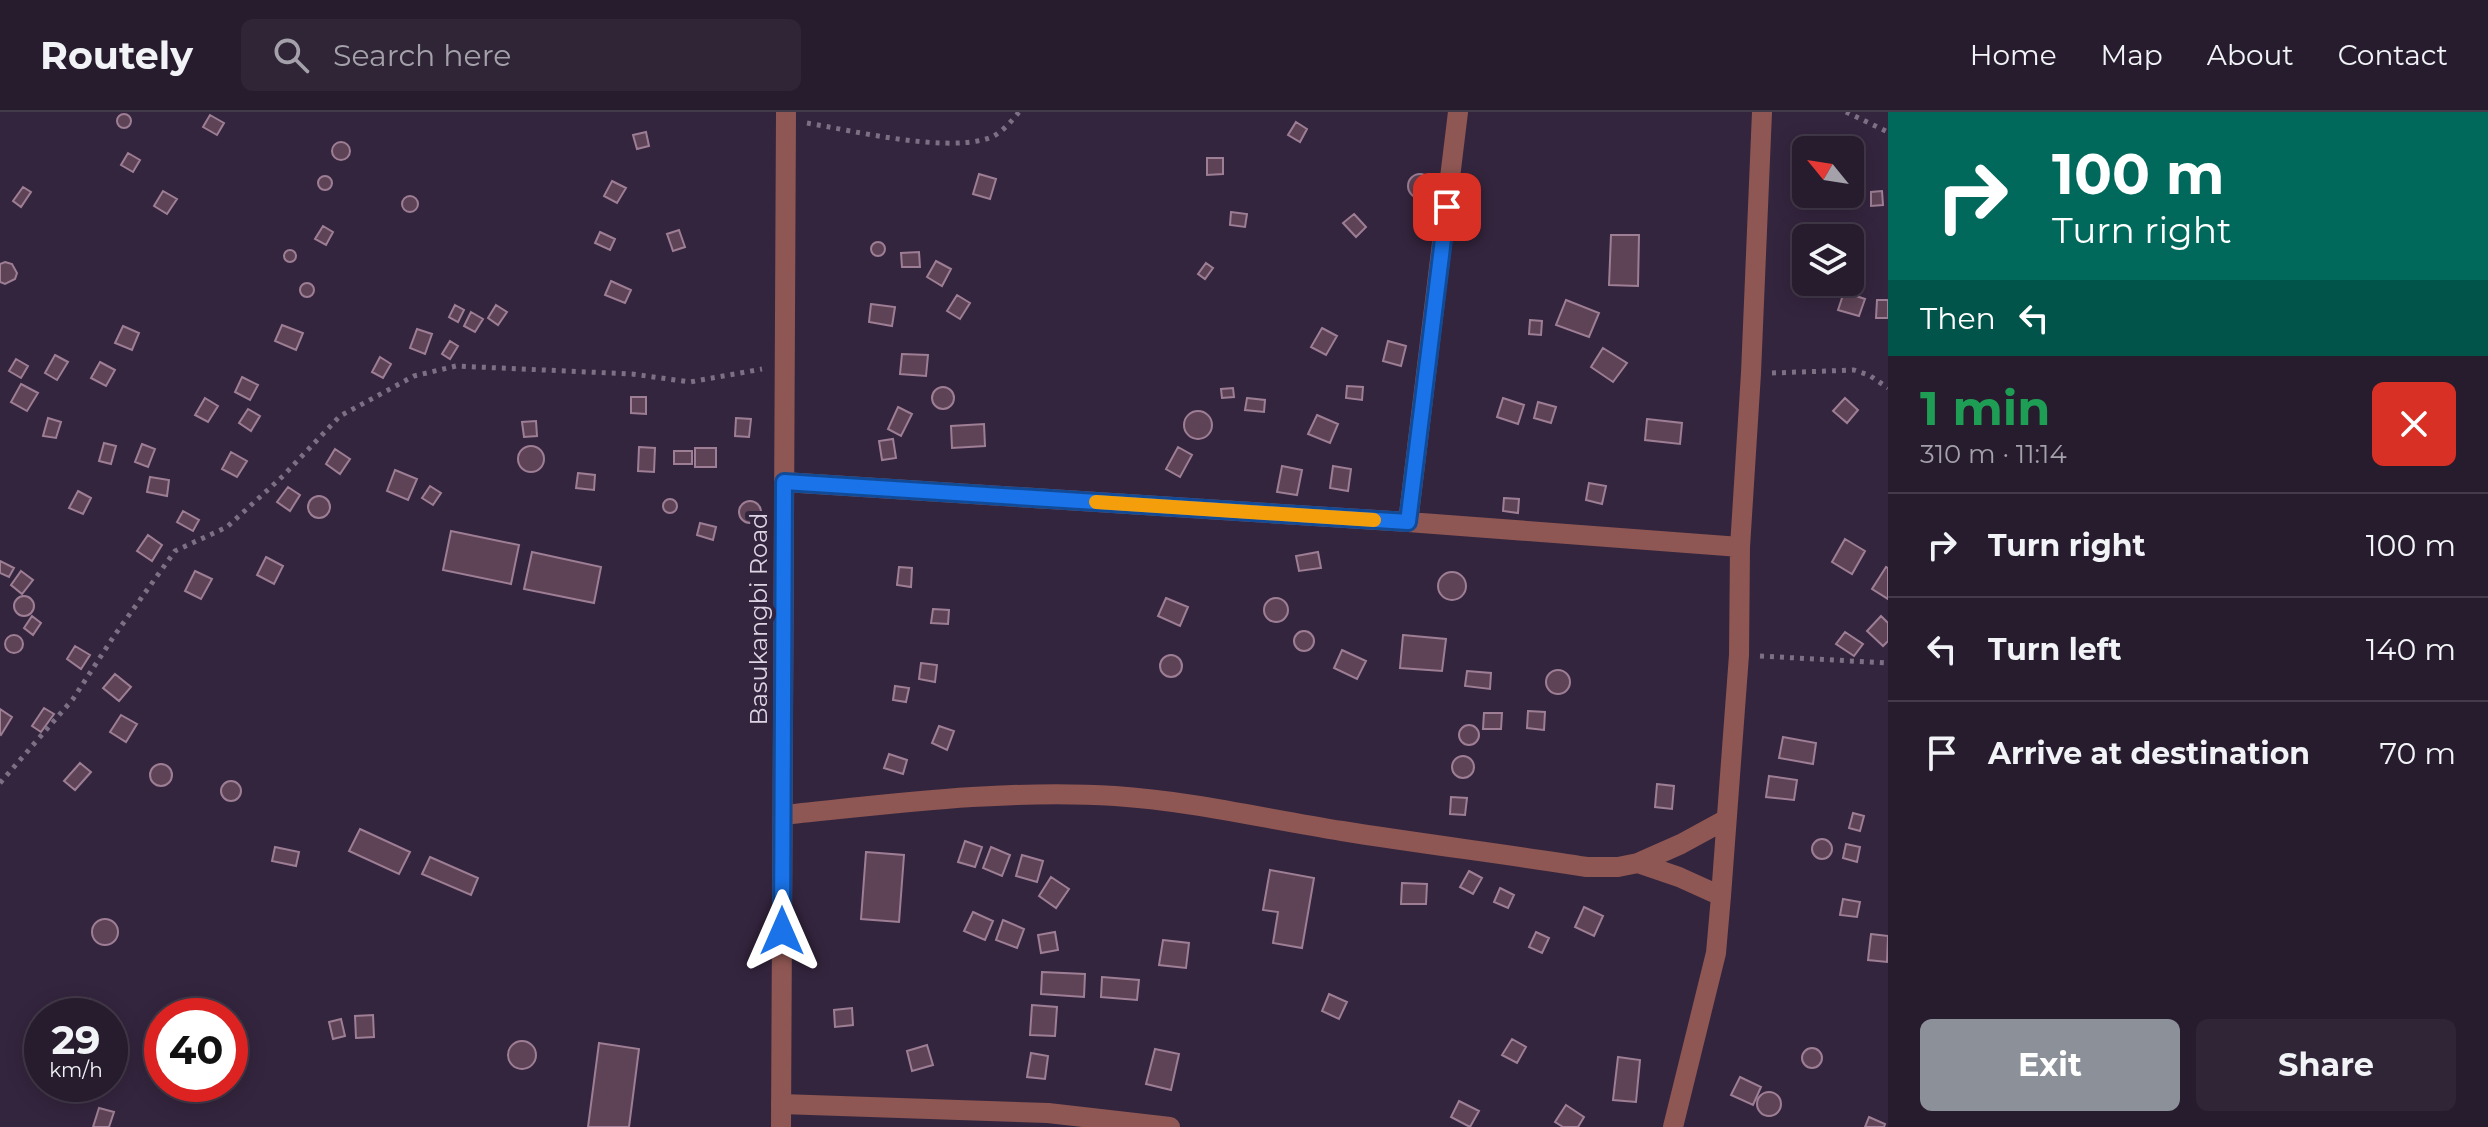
<!DOCTYPE html>
<html lang="en">
<head>
<meta charset="utf-8">
<style>
  :root { --surface:#271c2e; --page:#2f2536; --text:#f1f3f6; --muted:#a4a1aa; --line:#433a4a; --accent:#8c9099 }
  body { margin:0; font-family:Montserrat,sans-serif; background:var(--page); color:var(--text); height:100vh; display:flex; flex-direction:column; font-size:30px; white-space:nowrap }
  * { box-sizing:border-box; margin:0 }
  p { font-size:26px; color:var(--muted) }
  .icon { flex:none; width:44px; height:44px; fill:none; stroke:currentColor; stroke-width:2; stroke-linecap:round; stroke-linejoin:round }
  .map { position:relative; flex:1; overflow:hidden }
  .side { display:flex; flex-direction:column; background:var(--surface); width:600px }
  .side>* { flex:none }
  .top-card { background:#00695c; color:#fff; overflow:hidden }
  .needle { width:52px; rotate:300deg }
  .buttons { position:absolute; left:1792px; top:24px; display:grid; gap:16px }
  .buttons a { display:grid; place-items:center; width:72px; height:72px; border-radius:12px; background:var(--surface); box-shadow:0 4px 20px #0003,0 0 0 2px var(--line); font-size:40px }
  .speed { position:absolute; left:24px; top:886px; display:flex; gap:16px; font-size:40px; font-weight:700; text-align:center }
  .speed>* { display:grid; place-content:center; width:104px; height:104px; border-radius:50%; background:var(--surface); box-shadow:0 4px 20px #0003,0 0 0 2px var(--line); line-height:1 }
  .speed small { font-size:20px; font-weight:400 }
  .speed .limit { border:12px solid #d22; background:#fff; color:#111 }
  .pin { position:absolute; display:grid; place-items:center; width:68px; height:68px; color:#fff; margin:-34px; border-radius:16px; box-shadow:0 4px 12px #0006 }
  .me { position:absolute; width:88px; margin:-44px; rotate:0deg; stroke-linejoin:round; filter:drop-shadow(0 0 6px #0008) }
  .turn { display:flex; align-items:center; gap:28px; height:168px; padding:0 32px; font-size:36px }
  .turn .icon { width:104px; height:104px; stroke-width:2.5 }
  .turn b { display:block; font-size:56px; line-height:68px }
  .then { display:flex; align-items:center; height:76px; padding:0 32px; background:#0003; gap:16px; font-size:30px }
  .round { display:grid; place-items:center; flex:none; width:84px; height:84px; border-radius:12px; background:var(--page) }
  .headline { display:flex; align-items:center; justify-content:space-between; height:136px; padding:0 32px }
  h1 { font-size:48px; font-weight:700; line-height:60px; color:#1e9e55 }
  .button { display:flex; gap:16px; margin-top:auto; padding:16px 32px }
  .button a { flex:1; height:92px; border-radius:12px; background:var(--accent); color:#fff; font-size:32px; font-weight:700; line-height:92px; text-align:center }
  .button a+a { background:var(--page); color:var(--text) }
  ul { padding:0; list-style:none }
  li { display:flex; align-items:center; gap:24px; height:104px; padding:0 32px; border-top:2px solid var(--line) }
  li div { flex:1 }
  li b { display:block; font-size:30px }
  li em { font-style:normal }
  header { display:flex; align-items:center; gap:48px; box-sizing:border-box; height:112px; padding:0 40px; background:var(--surface); border-bottom:2px solid var(--line) }
  header strong { font-size:38px }
  nav { display:flex; gap:44px; margin-inline-start:auto; font-size:28px }
  .search { width:560px; height:72px; background:var(--page); display:flex; align-items:center; gap:20px; box-sizing:border-box; padding:0 28px; border-radius:12px; color:var(--muted); font-size:30px }
  main { display:flex; flex:1; min-height:0 }
  .map>svg:first-child { display:block }
</style>
</head>
<body>
<header>
<strong>Routely</strong>
<div class="search"><svg class="icon" aria-label="search" viewBox="0 0 24 24"><circle cx="10" cy="10" r="6"/><path d="M15 15l6 6"/></svg>Search here</div>
<nav><a>Home</a><a>Map</a><a>About</a><a>Contact</a></nav>
</header>
<main>
<div class="map">
<svg width="1888" height="1015" viewBox="0 0 1888 1015">
  <rect width="100%" height="100%" fill="#34253e"/>
  <path fill="#5e4356" stroke="#9d7e94" stroke-width="2" d="M117 9a7 7 0 1 1 14 0a7 7 0 1 1-14 0Z
    M210,3L224,11L217,23L203,15Z
    M1296,10L1307,17L1300,30L1288,23Z
    M646,20L649,34L637,37L633,23Z
    M332 39a9 9 0 1 1 18 0a9 9 0 1 1-18 0Z
    M128,41L140,48L133,60L121,53Z
    M1207,46H1223V62L1207,63Z
    M979,62L996,67L990,87L973,82Z
    M1408 74a12 12 0 1 1 24 0a12 12 0 1 1-24 0Z
    M318 71a7 7 0 1 1 14 0a7 7 0 1 1-14 0Z
    M612,69L626,76L617,91L604,84Z
    M23,75L31,80L21,95L13,89Z
    M163,79L177,87L167,102L154,94Z
    M1882,79L1883,93L1871,94V80Z
    M402 92a8 8 0 1 1 16 0a8 8 0 1 1-16 0Z
    M1231,100L1247,102L1245,115L1230,113Z
    M1354,102L1366,115L1356,125L1343,111Z
    M323,114L333,120L326,133L315,127Z
    M679,118L685,135L673,139L667,122Z
    M600,120L615,127L610,138L595,131Z
    M1611,123H1639L1638,174L1609,173Z
    M871 137a7 7 0 1 1 14 0a7 7 0 1 1-14 0Z
    M284 144a6 6 0 1 1 12 0a6 6 0 1 1-12 0Z
    M919,140L920,155H902L901,141Z
    M936,149L951,157L942,174L927,165Z
    M5,150L12,152L17,161L15,167L5,172L0,170V152Z
    M1206,151L1213,156L1205,167L1198,162Z
    M611,169L631,178L625,191L605,183Z
    M300 178a7 7 0 1 1 14 0a7 7 0 1 1-14 0Z
    M1844,180L1865,187L1859,204L1838,198Z
    M957,183L970,191L960,207L947,199Z
    M1566,188L1599,201L1589,225L1556,213Z
    M1877,188H1888V206H1876Z
    M871,192L895,195L892,214L869,210Z
    M455,193L464,198L458,210L449,205Z
    M496,193L507,200L498,213L488,206Z
    M471,200L483,207L475,220L464,214Z
    M1530,208L1542,209L1541,223L1529,222Z
    M282,213L303,221L296,238L275,229Z
    M123,214L139,221L132,238L115,231Z
    M1322,216L1337,224L1326,243L1311,235Z
    M417,217L432,222L425,242L410,236Z
    M450,229L458,234L450,247L442,242Z
    M1388,229L1406,234L1401,254L1383,249Z
    M1603,236L1627,251L1613,270L1591,255Z
    M902,242L928,243L926,264L900,262Z
    M55,243L68,250L57,268L45,261Z
    M380,245L391,252L383,266L372,260Z
    M16,247L28,254L21,266L9,259Z
    M100,250L115,258L106,274L91,266Z
    M242,265L258,273L250,288L235,280Z
    M21,272L38,281L27,299L11,290Z
    M1347,274L1363,275L1362,288L1346,286Z
    M932 286a11 11 0 1 1 22 0a11 11 0 1 1-22 0Z
    M1233,276L1234,285L1222,286L1221,277Z
    M631,285H646V302L631,301Z
    M205,286L218,294L208,310L195,303Z
    M1247,286L1265,288L1264,300L1245,298Z
    M1503,286L1524,293L1518,312L1497,305Z
    M1845,286L1858,298L1847,311L1833,299Z
    M1538,290L1556,295L1551,311L1534,306Z
    M898,295L912,302L901,324L888,317Z
    M248,297L260,304L251,319L239,311Z
    M1184 313a14 14 0 1 1 28 0a14 14 0 1 1-28 0Z
    M1317,303L1338,312L1330,331L1308,322Z
    M48,306L61,310L56,326L43,324Z
    M736,306L751,307L749,325L735,324Z
    M1647,307L1682,311L1680,332L1645,328Z
    M536,309L537,324L524,325L522,310Z
    M984,312L985,334L952,336L951,314Z
    M893,327L896,346L882,348L879,329Z
    M104,331L116,334L111,352L99,349Z
    M142,332L155,337L148,355L135,350Z
    M518 347a13 13 0 1 1 26 0a13 13 0 1 1-26 0Z
    M639,335L655,336L654,360L638,359Z
    M1178,335L1192,343L1180,365L1166,357Z
    M695,336H716V355H695Z
    M335,337L350,347L340,362L326,352Z
    M674,339H692V352H674Z
    M231,340L247,349L237,365L222,357Z
    M1282,354L1302,358L1297,383L1277,380Z
    M1333,354L1351,357L1348,379L1330,376Z
    M395,358L417,367L408,388L387,379Z
    M578,361L595,363L594,378L576,376Z
    M150,365L169,368L167,384L147,380Z
    M1589,371L1606,374L1602,392L1586,388Z
    M430,374L441,381L433,393L422,386Z
    M288,375L300,383L290,399L277,390Z
    M78,379L91,386L83,402L69,396Z
    M308 395a11 11 0 1 1 22 0a11 11 0 1 1-22 0Z
    M1504,386L1519,387L1518,401L1503,399Z
    M663 394a7 7 0 1 1 14 0a7 7 0 1 1-14 0Z
    M739 400a11 11 0 1 1 22 0a11 11 0 1 1-22 0Z
    M183,399L199,408L193,419L177,410Z
    M700,411L716,415L713,428L697,423Z
    M451,419L519,433L511,472L443,458Z
    M148,423L162,433L152,449L137,439Z
    M1845,427L1865,439L1852,462L1832,450Z
    M532,440L601,455L594,491L524,477Z
    M1318,440L1321,456L1299,459L1296,444Z
    M266,445L283,454L274,472L257,463Z
    M0,449L14,456L9,465L0,461Z
    M899,455L912,456L911,475L897,473Z
    M1886,455L1888,456V487L1872,477Z
    M21,459L33,468L22,482L11,473Z
    M195,459L212,467L201,487L185,479Z
    M1438 474a14 14 0 1 1 28 0a14 14 0 1 1-28 0Z
    M14 494a10 10 0 1 1 20 0a10 10 0 1 1-20 0Z
    M1264 498a12 12 0 1 1 24 0a12 12 0 1 1-24 0Z
    M1166,486L1188,495L1180,514L1158,504Z
    M933,497L949,498L948,512L931,511Z
    M32,504L41,511L33,523L24,516Z
    M1881,504L1888,511V529L1883,534L1867,519Z
    M1294 529a10 10 0 1 1 20 0a10 10 0 1 1-20 0Z
    M1845,520L1863,532L1854,544L1836,532Z
    M5 532a9 9 0 1 1 18 0a9 9 0 1 1-18 0Z
    M1403,523L1446,527L1442,559L1400,556Z
    M75,534L90,543L81,557L67,547Z
    M1342,538L1366,549L1357,567L1334,556Z
    M1160 554a11 11 0 1 1 22 0a11 11 0 1 1-22 0Z
    M921,551L937,553L935,570L919,567Z
    M1546 570a12 12 0 1 1 24 0a12 12 0 1 1-24 0Z
    M1467,559L1491,561L1490,577L1465,574Z
    M115,562L131,575L119,589L103,576Z
    M895,574L909,576L906,590L893,588Z
    M44,596L54,602L41,620L32,614Z
    M0,597L12,605L1,623L0,622Z
    M1528,599L1545,600L1544,618L1527,616Z
    M1484,601H1502L1501,617H1483Z
    M121,603L137,612L126,630L110,620Z
    M1459 623a10 10 0 1 1 20 0a10 10 0 1 1-20 0Z
    M939,614L954,619L947,638L932,631Z
    M1783,625L1816,631L1813,652L1779,646Z
    M889,642L907,648L903,662L884,656Z
    M1452 655a11 11 0 1 1 22 0a11 11 0 1 1-22 0Z
    M80,651L91,660L75,678L64,669Z
    M150 663a11 11 0 1 1 22 0a11 11 0 1 1-22 0Z
    M1769,664L1797,668L1794,688L1766,685Z
    M221 679a10 10 0 1 1 20 0a10 10 0 1 1-20 0Z
    M1657,672L1674,674L1672,697L1655,695Z
    M1451,685L1467,686L1465,703L1450,702Z
    M1853,701L1864,704L1860,719L1849,716Z
    M360,717L410,740L399,762L349,739Z
    M1812 737a10 10 0 1 1 20 0a10 10 0 1 1-20 0Z
    M965,729L982,735L975,755L958,750Z
    M1846,732L1860,735L1857,750L1843,746Z
    M275,735L299,740L296,754L272,749Z
    M991,735L1010,743L1002,764L983,756Z
    M866,740L904,743L899,810L861,807Z
    M1022,743L1043,749L1037,770L1016,764Z
    M430,745L478,766L471,783L422,762Z
    M1270,758L1314,766L1302,836L1273,831L1278,800L1263,798Z
    M1469,759L1482,766L1473,782L1460,775Z
    M1051,765L1069,777L1056,796L1039,784Z
    M1402,771L1427,772L1426,792H1401Z
    M1500,776L1514,783L1508,796L1494,790Z
    M1843,787L1860,790L1857,805L1840,803Z
    M1584,795L1603,804L1594,824L1575,815Z
    M973,800L993,809L985,828L964,819Z
    M92 820a13 13 0 1 1 26 0a13 13 0 1 1-26 0Z
    M1003,808L1024,817L1017,836L996,828Z
    M1055,820L1058,838L1041,841L1038,823Z
    M1536,820L1549,826L1542,841L1529,835Z
    M1871,822L1888,824L1887,850L1868,848Z
    M1163,828L1189,831L1186,856L1159,853Z
    M1042,860L1085,862L1084,885L1041,882Z
    M1102,865L1139,868L1137,888L1101,885Z
    M1329,882L1347,890L1339,907L1322,899Z
    M90,887L93,903L75,904L72,892Z
    M1032,893L1057,895L1055,924L1030,923Z
    M852,896L853,913L835,915L834,898Z
    M373,903L374,925L356,926L355,904Z
    M341,907L345,924L333,927L329,910Z
    M1512,927L1526,935L1517,951L1502,943Z
    M508 943a14 14 0 1 1 28 0a14 14 0 1 1-28 0Z
    M599,931L639,937L629,1015H588Z
    M927,933L933,953L912,959L907,939Z
    M1802 946a10 10 0 1 1 20 0a10 10 0 1 1-20 0Z
    M1155,937L1179,942L1171,978L1146,972Z
    M1031,941L1048,944L1045,967L1027,965Z
    M1618,945L1640,948L1636,990L1613,988Z
    M1740,965L1761,975L1753,993L1731,983Z
    M1757 992a12 12 0 1 1 24 0a12 12 0 1 1-24 0Z
    M1459,989L1479,999L1470,1015L1451,1005Z
    M1566,993L1584,1005L1578,1015H1563L1555,1010Z
    M99,996L114,1000L109,1015H93Z
    M1869,1005L1885,1012L1884,1015H1865Z"/>
  <g fill="none" stroke-linecap="round" stroke-linejoin="round">
    <path stroke="#7c7085" stroke-width="5" stroke-dasharray="4 6" stroke-linecap="butt" d="M1846,0L1888,20
      M807,11C854,19 941,40 986,27C999,24 1011,10 1019,0
      M1772,261L1854,258L1869,263L1888,276
      M1760,544L1888,551
      M0,671L73,587L114,524L175,439L227,415L283,364L340,304L414,264L456,254L632,262L690,270L762,257"/>
    <path stroke="#8f5753" stroke-width="20" d="M784,370L1408,410L1740,435
      M1408,410L1458,0
      M783,703C892,692 1005,677 1115,684C1191,689 1266,707 1342,719C1423,732 1505,742 1587,755H1618L1638,751L1681,732L1725,708
      M1638,751L1679,765L1721,784
      M781,992L1048,1001L1170,1015
      M1673,1015L1716,841L1721,784L1739,543L1740,435L1751,261L1762,0"/>
    <path stroke="#8f5753" stroke-width="20" d="M781,1015L786,0"/>
  </g>
  <g fill="none" stroke-linecap="round" stroke-linejoin="round">
    <g stroke="#114b97" stroke-width="20">
      <path id="route" d="M782,819L784,370L1408,410L1447,95"/>
    </g>
    <use href="#route" stroke="#1a73e8" stroke-width="14"/>
    <path stroke="#f59e0b" stroke-width="14" d="M1096,390L1374,408"/>
  </g>
  <g text-anchor="middle" dominant-baseline="central" stroke-width="8" stroke-linejoin="round" paint-order="stroke">
    <g font-size="24" fill="#dcd3e3" stroke="#34253e">
      <text transform="translate(758 507) rotate(-90)">Basukangbi Road</text>
    </g>
  </g>
</svg>
<div class="buttons">
<a><svg class="needle" viewBox="-14 -14 28 28"><path d="M0-13l5 13h-10z" fill="#e53935"/><path d="M0 13l5-13h-10z" fill="#a4a1aa"/></svg></a>
<a><svg class="icon" aria-label="layers" viewBox="0 0 24 24"><path d="M12 4l9 5-9 5-9-5zM3 14l9 5 9-5"/></svg></a>
</div>
<div class="speed"><div>29<small>km/h</small></div><div class="limit">40</div></div>
<div class="pin" style="left:1447px;top:95px;background:#d93025"><svg class="icon" aria-label="arrive" viewBox="0 0 24 24"><path d="M6 21V4h12l-3 4 3 4H6"/></svg></div>
<svg class="me" style="left:782px;top:819px" viewBox="-20 -20 40 40"><path d="M0-17L14 15 0 8-14 15z" fill="#1a73e8" stroke="#fff" stroke-width="4"/></svg>
</div>
<section class="side">
<div class="top-card">
<div class="turn"><svg class="icon" aria-label="right" viewBox="0 0 24 24"><path d="M7 20v-9h11M14 6l5 5-5 5"/></svg><div><b>100 m</b>Turn right</div></div>
<div class="then">Then<svg class="icon" aria-label="left" viewBox="0 0 24 24"><path d="M17 20v-9H6M10 6l-5 5 5 5"/></svg></div>
</div>
<div class="headline"><div><h1>1 min</h1><p>310 m · 11:14</p></div><a class="round" style="background:#d93025;color:#fff"><svg class="icon" aria-label="close" viewBox="0 0 24 24"><path d="M6 6l12 12M18 6L6 18"/></svg></a></div>
<ul>
<li><svg class="icon" aria-label="right" viewBox="0 0 24 24"><path d="M7 20v-9h11M14 6l5 5-5 5"/></svg><div><b>Turn right</b></div><em>100 m</em></li>
<li><svg class="icon" aria-label="left" viewBox="0 0 24 24"><path d="M17 20v-9H6M10 6l-5 5 5 5"/></svg><div><b>Turn left</b></div><em>140 m</em></li>
<li><svg class="icon" aria-label="arrive" viewBox="0 0 24 24"><path d="M6 21V4h12l-3 4 3 4H6"/></svg><div><b>Arrive at destination</b></div><em>70 m</em></li>
</ul>
<div class="button"><a>Exit</a><a>Share</a></div>
</section>
</main>
</body>
</html>
